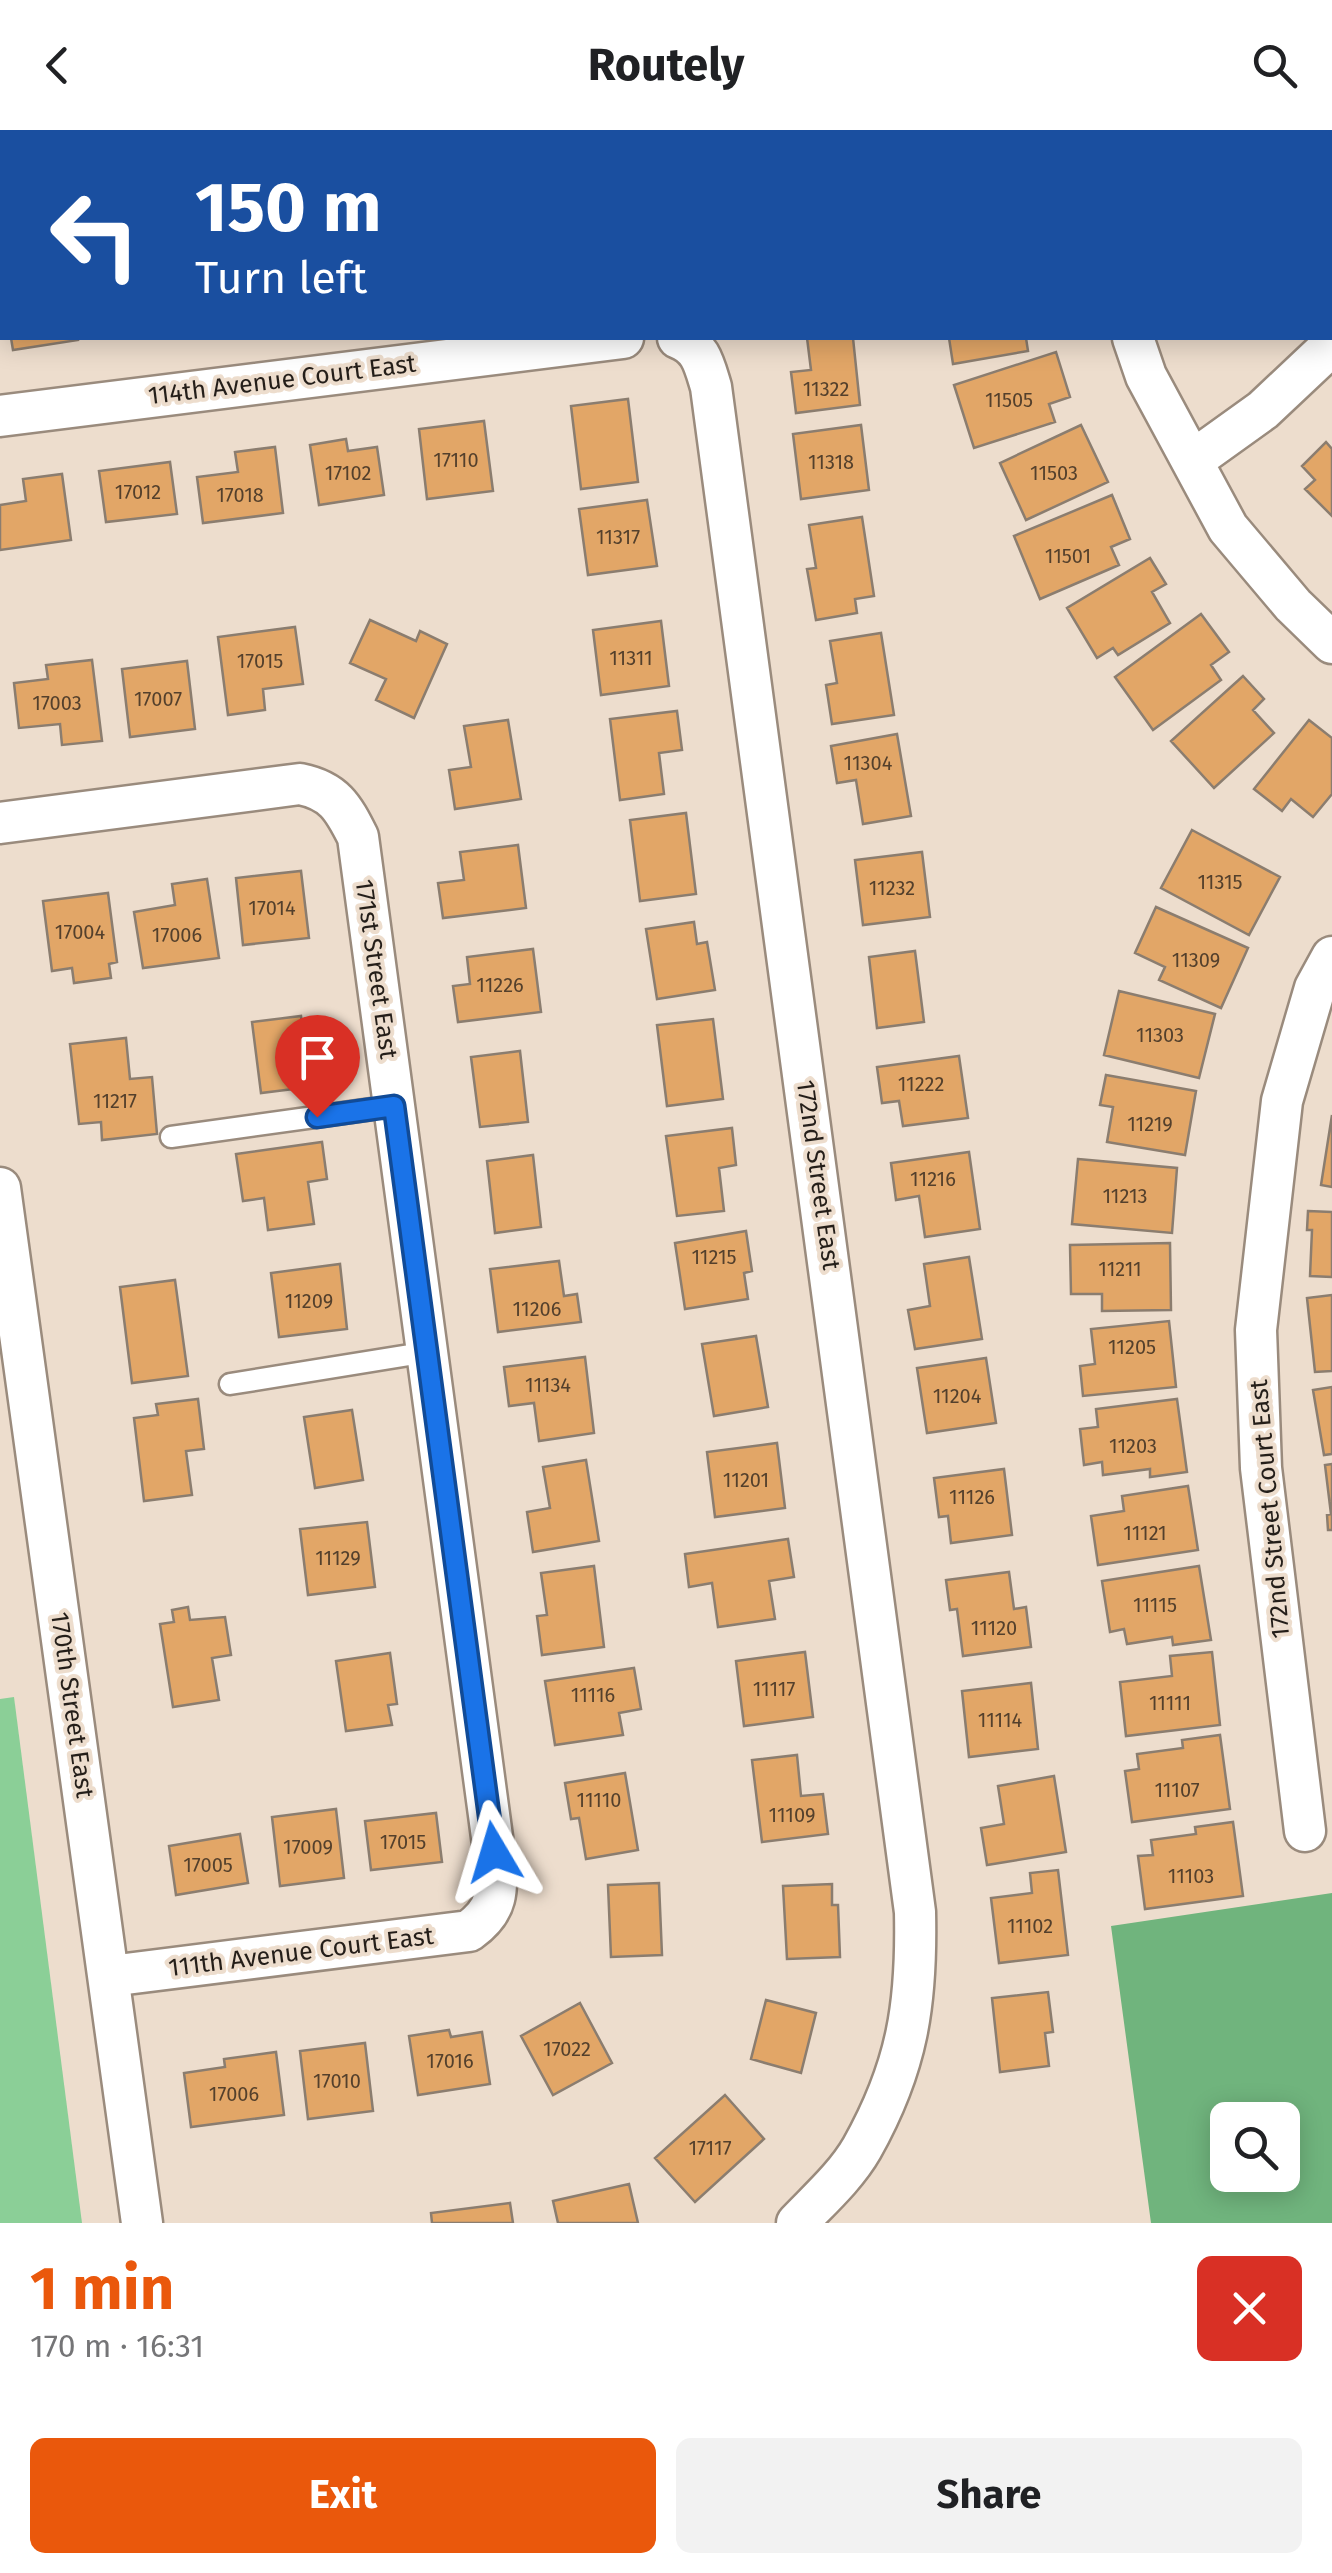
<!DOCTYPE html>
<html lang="en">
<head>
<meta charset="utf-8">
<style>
  :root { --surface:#fff; --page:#f2f2f2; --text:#202124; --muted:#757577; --accent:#ea580c }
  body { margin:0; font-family:"Fira Sans",sans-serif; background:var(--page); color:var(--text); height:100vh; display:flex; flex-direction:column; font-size:38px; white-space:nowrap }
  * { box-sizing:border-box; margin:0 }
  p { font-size:32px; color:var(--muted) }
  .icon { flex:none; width:55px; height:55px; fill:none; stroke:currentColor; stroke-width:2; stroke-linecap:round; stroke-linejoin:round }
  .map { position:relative; height:2093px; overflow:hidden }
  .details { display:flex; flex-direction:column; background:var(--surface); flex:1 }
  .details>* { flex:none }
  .banner { position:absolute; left:0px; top:0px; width:1332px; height:210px; box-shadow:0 5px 25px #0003; background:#1a4fa0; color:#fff; overflow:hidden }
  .fabs { position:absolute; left:1210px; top:1972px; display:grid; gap:20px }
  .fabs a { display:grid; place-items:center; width:90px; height:90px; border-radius:15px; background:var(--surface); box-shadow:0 5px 25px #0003; font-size:50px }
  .pin { position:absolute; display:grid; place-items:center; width:85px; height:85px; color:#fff; margin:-102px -42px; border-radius:50% 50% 50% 0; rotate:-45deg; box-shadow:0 0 10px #0007 }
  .pin .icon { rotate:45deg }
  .me { position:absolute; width:110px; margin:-55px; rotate:353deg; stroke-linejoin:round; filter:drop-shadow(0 0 8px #0008) }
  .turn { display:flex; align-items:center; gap:35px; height:210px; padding:0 30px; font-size:45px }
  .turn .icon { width:130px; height:130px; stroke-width:2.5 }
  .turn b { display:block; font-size:70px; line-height:85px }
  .round { display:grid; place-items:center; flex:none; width:105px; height:105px; border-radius:15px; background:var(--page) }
  .headline { display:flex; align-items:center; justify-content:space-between; height:170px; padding:0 30px }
  h1 { font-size:60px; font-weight:700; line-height:75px; color:var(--accent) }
  .button { display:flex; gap:20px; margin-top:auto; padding:20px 30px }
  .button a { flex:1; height:115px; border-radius:15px; background:var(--accent); color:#fff; font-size:40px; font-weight:700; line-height:115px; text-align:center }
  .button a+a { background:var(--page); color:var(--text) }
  header { display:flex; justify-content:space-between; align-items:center; height:130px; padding:0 30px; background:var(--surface); font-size:45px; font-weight:700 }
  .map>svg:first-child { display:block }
</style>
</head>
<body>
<header><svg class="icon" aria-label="back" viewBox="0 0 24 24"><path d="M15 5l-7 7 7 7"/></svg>Routely<svg class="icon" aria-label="search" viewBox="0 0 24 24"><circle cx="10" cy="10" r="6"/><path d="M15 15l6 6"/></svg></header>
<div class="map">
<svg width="1332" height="2093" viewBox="0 0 1332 2093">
  <rect width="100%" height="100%" fill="#edddcd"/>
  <path fill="#8bcf97" d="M14,1567L82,2093H0V1569Z"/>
  <path fill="#70b47d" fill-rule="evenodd" d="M1332,1763V2093H1151L1111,1796ZM1228,1990H1282V2045H1228Z"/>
  <path fill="#e2a667" stroke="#8b7d6f" stroke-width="2.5" d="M1146,0H1253V1L1146,2Z
    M11,208H78V210L13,220Z
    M807,208H853L860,275L796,283L791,242L811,240Z
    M949,208H1026L1028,221L953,234Z
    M1056,222L1070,267L1049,274L1055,292L974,318L954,255Z
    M628,269L638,352L581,359L571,276Z
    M484,291L493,361L427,369L419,299Z
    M861,295L869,360L801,369L793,304Z
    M1081,295L1108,352L1026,390L1000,333Z
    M346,309L348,321L377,317L384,365L319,375L310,315Z
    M1326,312L1332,319V386L1305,359L1315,350L1302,336Z
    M275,317L283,383L203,393L197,347L238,342L235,322Z
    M170,332L177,384L106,392L99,341Z
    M62,344L71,410L0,420V375L26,371L23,349Z
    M1112,365L1130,409L1111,417L1119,435L1040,469L1014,406Z
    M647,370L657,436L588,445L579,379Z
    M862,387L874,466L855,469L857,483L816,490L807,439L816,438L809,395Z
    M1150,428L1166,454L1152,462L1170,493L1118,525L1113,518L1097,528L1067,478Z
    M1201,484L1229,522L1211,535L1221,550L1153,600L1115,547Z
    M370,490L416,511L420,501L447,514L414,588L376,570L386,549L350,533Z
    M661,491L669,556L601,565L593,500Z
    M295,497L303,554L263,559L265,580L228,585L218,507Z
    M881,503L894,585L832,594L826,555L837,553L830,511Z
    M92,530L102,611L62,615L60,594L19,598L14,553L48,549L46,535Z
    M187,531L195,599L130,607L122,539Z
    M1243,546L1264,569L1253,580L1274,603L1214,658L1171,611Z
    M677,581L682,620L659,623L664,664L620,670L610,589Z
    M508,590L521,669L455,679L449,640L471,637L464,596Z
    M1309,590L1332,608V664L1313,687L1291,669L1282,681L1254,659Z
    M897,604L911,686L863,694L856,650L837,653L831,616Z
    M686,683L696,764L640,771L630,690Z
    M1192,700L1280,747L1249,805L1161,758Z
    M518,715L526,778L443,788L438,753L464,750L460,722Z
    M922,722L930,787L863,795L855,730Z
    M301,741L309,808L243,815L236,748Z
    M207,749L219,828L143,838L134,782L175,775L172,754Z
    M108,763L117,832L109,834L111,848L74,853L72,838L52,841L43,771Z
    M1156,777L1248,818L1221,878L1159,850L1165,837L1135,823Z
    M694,792L697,814L707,812L715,860L657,869L646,799Z
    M533,819L541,882L458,892L453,856L470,854L467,827Z
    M915,821L924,892L877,898L869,827Z
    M1119,861L1215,884L1199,948L1104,925Z
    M301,886L310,957L261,963L252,892Z
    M713,889L723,969L667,976L657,895Z
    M126,908L130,949L152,947L157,1004L102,1010L101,992L79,994L70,914Z
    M520,921L528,992L480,997L471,927Z
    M959,926L968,988L903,996L899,971L882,973L877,937Z
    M1106,945L1196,961L1185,1025L1107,1012L1113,977L1100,975Z
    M1332,985V1057L1321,1055Z
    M732,998L736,1035L719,1038L724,1081L677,1086L666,1006Z
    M322,1012L327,1049L308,1052L314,1094L268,1100L264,1068L243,1071L236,1024Z
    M969,1022L980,1099L925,1107L919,1066L896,1070L891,1033Z
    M533,1025L541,1097L495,1103L487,1031Z
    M1078,1029L1177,1038L1172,1103L1072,1094Z
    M1308,1081L1332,1082V1147L1310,1146L1312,1100H1307Z
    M746,1101L752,1141L744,1143L748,1169L685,1179L675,1113Z
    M1170,1113L1171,1180L1102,1181V1164H1071L1070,1115Z
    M969,1127L982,1209L915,1219L908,1180L930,1176L924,1134Z
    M559,1131L564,1166L577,1164L581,1192L498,1202L490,1139Z
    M340,1134L347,1199L279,1207L271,1143Z
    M175,1150L188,1246L132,1253L120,1157Z
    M1332,1165V1241L1315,1242L1307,1168Z
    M1169,1191L1176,1257L1083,1266L1080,1236L1095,1234L1091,1199Z
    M756,1206L768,1277L714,1286L702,1214Z
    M585,1227L594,1303L539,1311L534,1273L509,1276L504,1237Z
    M986,1228L996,1293L927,1303L917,1238Z
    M1332,1257V1324L1324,1325L1313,1260Z
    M198,1269L204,1319L186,1321L192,1365L144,1371L134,1288L158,1285L156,1274Z
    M1177,1269L1187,1342L1150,1347V1339L1103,1345L1102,1332L1084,1335L1080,1299L1098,1297L1096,1279Z
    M352,1280L363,1350L315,1358L304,1287Z
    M777,1313L785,1378L715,1387L707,1322Z
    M586,1330L599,1411L533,1422L527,1382L550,1378L543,1337Z
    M1332,1334V1400H1328L1327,1385L1331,1384L1325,1335Z
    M1004,1339L1012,1405L951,1413L948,1386L939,1387L934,1348Z
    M1188,1356L1198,1420L1098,1435L1091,1386L1124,1381L1122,1366Z
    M367,1392L375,1457L308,1465L300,1399Z
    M788,1409L794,1447L769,1451L775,1489L718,1497L712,1453L689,1457L685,1424Z
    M594,1436L604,1517L542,1525L537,1486L547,1485L541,1443Z
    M1199,1436L1211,1510L1173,1515L1172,1507L1127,1514L1124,1499L1110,1502L1102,1451Z
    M1009,1442L1014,1479L1026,1477L1031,1517L963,1526L957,1479L950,1480L946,1450Z
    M188,1477L190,1490L225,1487L231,1525L212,1528L219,1570L173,1577L160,1494L174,1492L172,1480Z
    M805,1522L813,1587L744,1596L736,1531Z
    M1212,1522L1220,1595L1126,1606L1120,1552L1172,1546L1170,1526Z
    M390,1523L397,1574L388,1575L392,1595L346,1601L336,1531Z
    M634,1538L641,1579L619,1583L623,1605L555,1615L545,1551Z
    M1031,1553L1038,1619L969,1627L962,1561Z
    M1220,1605L1230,1679L1132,1692L1125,1641L1139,1639L1137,1624L1183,1618L1182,1610Z
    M797,1625L801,1666L823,1664L828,1704L762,1712L752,1630Z
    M625,1643L638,1720L586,1729L579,1688L571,1689L565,1653Z
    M1054,1646L1066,1722L987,1735L981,1698L1004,1694L998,1656Z
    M336,1679L344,1748L280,1756L272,1687Z
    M436,1683L442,1732L371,1740L365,1691Z
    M1233,1692L1243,1766L1145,1779L1138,1726L1153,1725L1151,1710L1196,1704L1195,1697Z
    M240,1704L248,1753L176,1765L169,1716Z
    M1058,1740L1068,1825L999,1833L991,1768L1032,1763L1030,1743Z
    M659,1753L662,1825L611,1827L608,1755Z
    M832,1754V1775H838L840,1827L787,1829L783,1756Z
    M1048,1862L1053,1902L1045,1903L1049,1936L1000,1942L992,1868Z
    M766,1870L816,1883L801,1943L751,1929Z
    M580,1873L612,1933L553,1965L521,1906Z
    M449,1900L451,1907L482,1902L490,1954L418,1965L409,1906Z
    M365,1913L373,1981L308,1989L300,1921Z
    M276,1922L284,1985L191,1997L184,1943L225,1937L224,1929Z
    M725,1965L764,2009L695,2072L655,2028Z
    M629,2054L638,2093H558L553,2071Z
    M510,2073L513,2093H432L431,2083Z"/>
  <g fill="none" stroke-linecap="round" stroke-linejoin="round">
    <g stroke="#9a8b7d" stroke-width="25">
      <path id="lane" d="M171,1007L394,976
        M230,1254L428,1222"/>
    </g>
    <g stroke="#9a8b7d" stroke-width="45">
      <path id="street" d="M1091,0L1092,2
        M678,208C701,217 704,234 711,257L915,1782C917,1873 908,1936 862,2018C846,2046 819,2070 797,2093
        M1133,208L1146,246L1228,398L1293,475L1332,513
        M0,286L623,208
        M1192,331L1263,280L1332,215
        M0,693L300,654C334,661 343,677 358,707L494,1722C497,1758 501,1778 469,1801L110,1846
        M0,1058L142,2093
        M1305,1701L1261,1338L1256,1200L1282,971L1315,858L1332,827"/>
    </g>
    <path stroke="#a2968a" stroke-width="6" stroke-dasharray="10 5" stroke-linecap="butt" d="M1330,120H1332"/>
    <use href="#lane" stroke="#fff" stroke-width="20"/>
    <use href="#street" stroke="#fff" stroke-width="40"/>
  </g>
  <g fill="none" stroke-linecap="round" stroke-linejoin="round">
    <g stroke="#114b97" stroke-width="25">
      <path id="route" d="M317,987L394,976L494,1722"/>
    </g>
    <use href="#route" stroke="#1a73e8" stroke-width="18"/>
  </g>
  <g text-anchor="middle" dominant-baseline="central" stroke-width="8" stroke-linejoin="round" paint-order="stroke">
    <g font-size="20" fill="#54402c">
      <text x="826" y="259">11322</text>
      <text x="1009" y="270">11505</text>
      <text x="456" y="330">17110</text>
      <text x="831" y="332">11318</text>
      <text x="348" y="343">17102</text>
      <text x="1054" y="343">11503</text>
      <text x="138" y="362">17012</text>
      <text x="240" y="365">17018</text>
      <text x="618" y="407">11317</text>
      <text x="1068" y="426">11501</text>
      <text x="631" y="528">11311</text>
      <text x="260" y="531">17015</text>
      <text x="158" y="569">17007</text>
      <text x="57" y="573">17003</text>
      <text x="868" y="633">11304</text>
      <text x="1220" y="752">11315</text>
      <text x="892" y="758">11232</text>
      <text x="272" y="778">17014</text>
      <text x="80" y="802">17004</text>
      <text x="177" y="805">17006</text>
      <text x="1196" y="830">11309</text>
      <text x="500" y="855">11226</text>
      <text x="1160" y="905">11303</text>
      <text x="921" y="954">11222</text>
      <text x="115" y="971">11217</text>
      <text x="1150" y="994">11219</text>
      <text x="933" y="1049">11216</text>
      <text x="1125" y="1066">11213</text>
      <text x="714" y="1127">11215</text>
      <text x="1120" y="1139">11211</text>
      <text x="309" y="1171">11209</text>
      <text x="537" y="1179">11206</text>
      <text x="1132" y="1217">11205</text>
      <text x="548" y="1255">11134</text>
      <text x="957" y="1266">11204</text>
      <text x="1133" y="1316">11203</text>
      <text x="746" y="1350">11201</text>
      <text x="972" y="1367">11126</text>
      <text x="1145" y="1403">11121</text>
      <text x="338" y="1428">11129</text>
      <text x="1155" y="1475">11115</text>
      <text x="994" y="1498">11120</text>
      <text x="774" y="1559">11117</text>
      <text x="593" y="1565">11116</text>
      <text x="1170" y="1573">11111</text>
      <text x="1000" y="1590">11114</text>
      <text x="1177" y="1660">11107</text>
      <text x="599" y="1670">11110</text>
      <text x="792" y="1685">11109</text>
      <text x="403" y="1712">17015</text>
      <text x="308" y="1717">17009</text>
      <text x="208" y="1735">17005</text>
      <text x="1191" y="1746">11103</text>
      <text x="1030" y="1796">11102</text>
      <text x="567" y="1919">17022</text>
      <text x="450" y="1931">17016</text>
      <text x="337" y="1951">17010</text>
      <text x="234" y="1964">17006</text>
      <text x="710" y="2018">17117</text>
    </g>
    <g font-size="25" fill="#241e19" stroke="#edddcd">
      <text transform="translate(282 250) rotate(-7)">114th Avenue Court East</text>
      <text transform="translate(376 839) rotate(82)">171st Street East</text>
      <text transform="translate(818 1045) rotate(82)">172nd Street East</text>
      <text transform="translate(1270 1379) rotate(-95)">172nd Street Court East</text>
      <text transform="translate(72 1575) rotate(82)">170th Street East</text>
      <text transform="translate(301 1822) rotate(-7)">111th Avenue Court East</text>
    </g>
  </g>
</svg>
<div class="fabs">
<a><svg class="icon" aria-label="search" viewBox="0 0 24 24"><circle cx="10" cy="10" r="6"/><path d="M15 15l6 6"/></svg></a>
</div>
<div class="pin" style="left:317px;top:987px;background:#d93025"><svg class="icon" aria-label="arrive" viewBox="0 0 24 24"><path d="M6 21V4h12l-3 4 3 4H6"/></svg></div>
<svg class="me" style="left:494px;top:1722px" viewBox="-20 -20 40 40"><path d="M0-17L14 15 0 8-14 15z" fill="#1a73e8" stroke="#fff" stroke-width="4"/></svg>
<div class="banner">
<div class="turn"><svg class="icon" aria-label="left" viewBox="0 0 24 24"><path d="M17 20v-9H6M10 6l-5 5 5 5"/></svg><div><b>150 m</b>Turn left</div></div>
</div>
</div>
<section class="details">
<div class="headline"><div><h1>1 min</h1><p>170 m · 16:31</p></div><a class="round" style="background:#d93025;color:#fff"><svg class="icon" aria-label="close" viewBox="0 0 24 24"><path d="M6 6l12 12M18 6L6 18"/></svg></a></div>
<div class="button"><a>Exit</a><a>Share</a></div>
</section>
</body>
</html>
